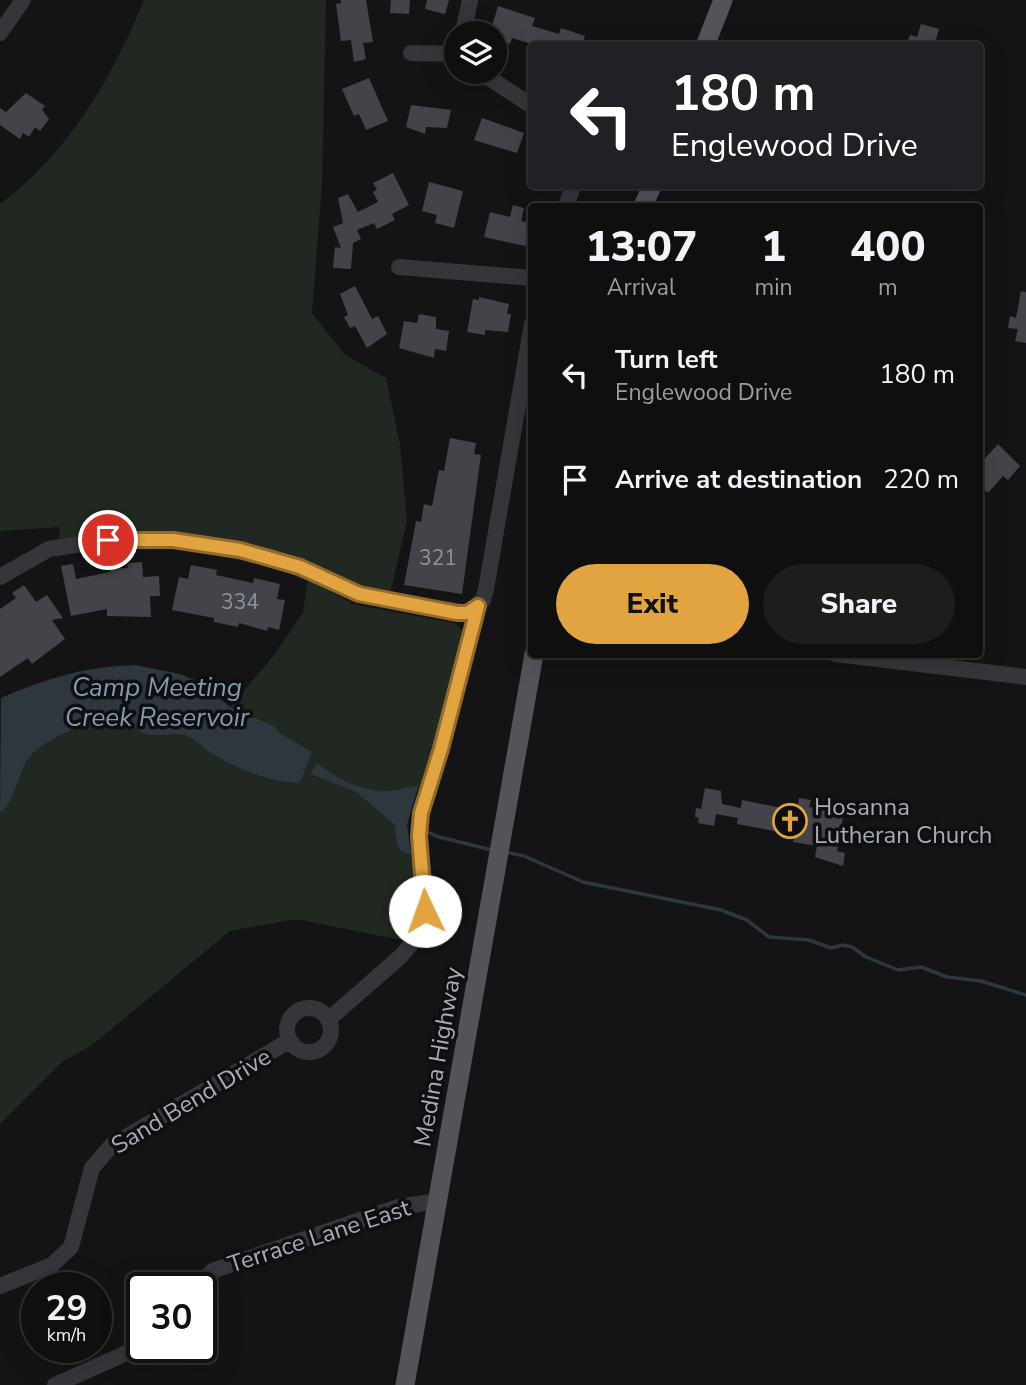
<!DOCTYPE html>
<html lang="en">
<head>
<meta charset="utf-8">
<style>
  :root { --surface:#0f0f10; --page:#1d1d1e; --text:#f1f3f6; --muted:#9b9c9f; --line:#2f2f30; --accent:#e2a440 }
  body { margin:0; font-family:"Nunito Sans",sans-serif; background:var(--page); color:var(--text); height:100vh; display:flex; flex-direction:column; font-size:26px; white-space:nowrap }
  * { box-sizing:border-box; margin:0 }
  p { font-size:23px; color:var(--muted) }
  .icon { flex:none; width:38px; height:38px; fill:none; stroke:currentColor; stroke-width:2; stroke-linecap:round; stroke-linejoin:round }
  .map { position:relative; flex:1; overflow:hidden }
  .drawer { position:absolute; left:528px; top:203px; width:455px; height:455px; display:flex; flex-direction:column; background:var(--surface); border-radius:7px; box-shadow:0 7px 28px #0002,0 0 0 2px var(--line) }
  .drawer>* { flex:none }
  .guide { position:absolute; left:528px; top:42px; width:455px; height:147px; border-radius:7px; box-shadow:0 7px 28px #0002,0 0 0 2px var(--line); background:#202124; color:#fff; overflow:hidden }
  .fabs { position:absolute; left:444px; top:21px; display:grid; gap:14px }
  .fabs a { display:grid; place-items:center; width:63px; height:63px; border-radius:50%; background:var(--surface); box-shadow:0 7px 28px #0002,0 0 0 2px var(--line); font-size:35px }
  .speed { position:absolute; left:21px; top:1272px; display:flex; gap:14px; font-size:35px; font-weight:700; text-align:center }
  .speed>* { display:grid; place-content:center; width:91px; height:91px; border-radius:50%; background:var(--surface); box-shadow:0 7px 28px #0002,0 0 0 2px var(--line); line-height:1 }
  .speed small { font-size:18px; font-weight:400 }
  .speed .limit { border:4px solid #111; border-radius:10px; background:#fff; color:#111 }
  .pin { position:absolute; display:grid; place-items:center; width:60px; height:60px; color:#fff; margin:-30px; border:4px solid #fff; border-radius:50%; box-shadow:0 2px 7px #0007 }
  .me { position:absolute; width:77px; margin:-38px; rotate:357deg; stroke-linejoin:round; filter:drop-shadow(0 0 5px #0008) }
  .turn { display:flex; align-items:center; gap:24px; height:147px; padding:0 28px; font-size:32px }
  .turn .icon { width:91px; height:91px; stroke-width:2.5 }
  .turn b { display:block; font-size:49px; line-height:60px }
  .eta { display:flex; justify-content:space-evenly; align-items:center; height:119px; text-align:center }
  .eta b { font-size:42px; font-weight:800; line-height:49px }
  .cta { display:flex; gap:14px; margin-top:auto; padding:14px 28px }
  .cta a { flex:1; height:80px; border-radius:42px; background:var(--accent); color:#111; font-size:28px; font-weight:800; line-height:80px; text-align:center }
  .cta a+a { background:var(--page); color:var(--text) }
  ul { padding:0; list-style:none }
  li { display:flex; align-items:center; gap:21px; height:105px; padding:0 28px }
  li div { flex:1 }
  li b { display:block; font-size:26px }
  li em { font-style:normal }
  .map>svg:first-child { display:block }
</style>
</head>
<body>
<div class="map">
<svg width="1026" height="1385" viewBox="0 0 1026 1385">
  <rect width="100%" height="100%" fill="#141416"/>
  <path fill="#212821" d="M144,0H326L322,183L312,313L345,355L386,378L400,444L407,521L390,594L343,583L311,563L291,556L228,543L157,533L59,539L60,527L0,531V204C68,154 112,78 144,0Z
    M308,579L353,604L454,623L466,633L436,749L413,800L407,825L419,915L406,941L296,919L230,931L91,1046L63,1061L0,1124V813C18,797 16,767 37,750C60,730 95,720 126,725C135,726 141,733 150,734C161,736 176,732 187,736C196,740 205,750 214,755C240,770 268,782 298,783L312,752L280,733L274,726L230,707L274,655L303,612Z"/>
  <path fill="#2e373d" d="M135,665L180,674L202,683L230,707L274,726L280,733L312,752L301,780L298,783C268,782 240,770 214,755C205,750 196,740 187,736C176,732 161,736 150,735C141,734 135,726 126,725C94,720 61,730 37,750C16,766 19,798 0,813L1,698C48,678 83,667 135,665Z
    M317,763C338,780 363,792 390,791C400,791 409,785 418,787L407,825L411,854C395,854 396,837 395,825L356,792L311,774Z"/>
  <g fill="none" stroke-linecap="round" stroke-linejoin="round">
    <path stroke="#2e373d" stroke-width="3.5" d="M425,831L439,837L492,850
      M506,852L524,856L583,882L721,910L747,920L769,937L809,940L831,948L843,945L852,947L866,957L898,970L921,967L947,977L981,981L1026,995"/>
  </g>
  <path fill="#434449" d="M341,0H366L373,42L363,43L366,59L354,62L351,40L341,41L336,4L341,3Z
    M391,0H410L409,14L390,13Z
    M427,0H449L445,14L425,9Z
    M498,6L535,18L532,26L559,34L561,28L585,36L582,46H538L512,38L510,44L495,39V33H490Z
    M921,24L939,29L935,43L937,46H906L910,35L917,37Z
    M369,78L388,121L366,130L359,114L354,116L342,89Z
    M26,93L45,106L42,110L49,119L40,131L35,127L29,137L23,133L20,139L0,125V108L6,112Z
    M411,105L451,110L447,128L426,127L425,134L406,127Z
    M482,118L524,133L517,153L474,140Z
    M393,173L409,205L392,214L395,220L377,229L374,223L357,230L361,239L353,243L351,269L333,268L335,247L341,248L333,227L343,223L338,198L348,194L358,212L378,202L373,192L377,190L373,183Z
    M429,182L463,191L454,228L435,223L437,215L422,211Z
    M513,205L524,208L521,221L529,223L528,227L532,229L530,247L484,237L490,212L510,217Z
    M355,286L372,319L378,316L387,334L367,348L355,326L350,328L344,317L348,315L340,294Z
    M1021,291L1026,292V343L1015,341L1018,329L1008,328L1010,316L1016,318Z
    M479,297L509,304L507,314H511L508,332L485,330V335L467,332L473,299L479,300Z
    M419,314L436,317V329L449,331L446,351L435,349L434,358L399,348L404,321L417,323Z
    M450,438L476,443L474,454L481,455L462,594L404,585L416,521L421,522L424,504L432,506L439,470L444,471Z
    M998,444L1020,466L1008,480L1003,476L988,493L980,486V464Z
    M142,562L143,577L159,576L160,596H150L151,617L107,616V609L71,616L61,566L73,564L76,579L110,572V569L128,568L127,563Z
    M191,565L217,570L216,575L253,583L254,578L280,584L277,599L285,600L279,630L268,627L267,631L239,623L238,627L214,622V618L172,610L179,577L188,579Z
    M24,585L36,602L47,595L63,618L52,620L65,639L32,664L28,658L0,677V609L16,598L12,593Z
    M705,788L721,791L722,804L741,808L742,800L797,811L799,798L811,800L809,807L840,812L839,816L843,817L837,851L845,853L843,866L815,857L817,846L793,842L795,835L737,824L738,818L716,814L714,826L698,823L699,818L695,817L696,808L701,809Z"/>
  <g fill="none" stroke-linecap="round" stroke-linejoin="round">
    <path stroke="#35363a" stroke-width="16" d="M0,33L23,0
      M463,33L470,0
      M411,53L457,54
      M480,72L532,106
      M566,206L573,186
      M399,267L532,278
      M0,577L49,549L108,540H173L271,557L359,594L467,613L483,600L486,589L532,324
      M836,654L1026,677
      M287 1030a22 22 0 1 1 44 0a22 22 0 1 1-44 0Z
      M328,1020L401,956L416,938L423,921L425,901L419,825L478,606
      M0,1286L52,1265L71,1247L92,1168L111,1146L282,1045L292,1043
      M201,1318L207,1310L205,1281L212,1271L398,1207L437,1201
      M55,1385L142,1346"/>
    <path stroke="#525459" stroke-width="19" d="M705,46L723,0
      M643,206L652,186
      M405,1385L534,654"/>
  </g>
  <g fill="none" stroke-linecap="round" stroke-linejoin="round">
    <g stroke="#936b2a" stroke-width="18">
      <path id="route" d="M108,540H173L240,550L300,567L359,594L457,613H467L478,606L441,749L421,813L419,836L425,911"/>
    </g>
    <use href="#route" stroke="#e2a440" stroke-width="12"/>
  </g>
  <defs>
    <g id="church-ring" transform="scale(1.75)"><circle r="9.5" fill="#0f0f11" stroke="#e2a440" stroke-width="1.5"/><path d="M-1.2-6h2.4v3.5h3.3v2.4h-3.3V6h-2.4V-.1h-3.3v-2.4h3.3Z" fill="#e2a440"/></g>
  </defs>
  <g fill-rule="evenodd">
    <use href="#church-ring" x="790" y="821"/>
  </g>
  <g text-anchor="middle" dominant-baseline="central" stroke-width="7" stroke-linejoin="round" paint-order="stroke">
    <g font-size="21" fill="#8e929a">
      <text x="438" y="558">321</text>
      <text x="240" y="602">334</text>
    </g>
    <g font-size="24" fill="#a7acb5" stroke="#0f0f11" text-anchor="start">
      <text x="814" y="807">Hosanna<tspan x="814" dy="28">Lutheran Church</tspan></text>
    </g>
    <g font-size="24" fill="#a7acb5" stroke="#0f0f11">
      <text transform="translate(438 1057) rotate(-80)">Medina Highway</text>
      <text transform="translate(191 1101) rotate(-31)">Sand Bend Drive</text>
      <text transform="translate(319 1236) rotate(-18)">Terrace Lane East</text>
    </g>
    <g font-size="26" font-style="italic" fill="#819aad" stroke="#0f0f11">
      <text x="157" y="687">Camp Meeting<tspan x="157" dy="30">Creek Reservoir</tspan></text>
    </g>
  </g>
</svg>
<div class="fabs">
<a><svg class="icon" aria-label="layers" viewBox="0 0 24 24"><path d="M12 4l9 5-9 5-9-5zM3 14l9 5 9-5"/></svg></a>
</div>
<div class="speed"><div>29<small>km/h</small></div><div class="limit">30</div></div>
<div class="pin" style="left:108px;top:540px;background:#d93025"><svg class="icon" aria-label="arrive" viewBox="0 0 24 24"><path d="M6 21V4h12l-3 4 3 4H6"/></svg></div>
<svg class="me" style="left:425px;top:911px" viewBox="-20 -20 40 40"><circle r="19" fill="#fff"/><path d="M0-13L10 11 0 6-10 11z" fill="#e2a440"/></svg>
<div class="guide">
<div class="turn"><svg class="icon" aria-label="left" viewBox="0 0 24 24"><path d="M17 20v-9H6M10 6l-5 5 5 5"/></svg><div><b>180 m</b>Englewood Drive</div></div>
</div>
<section class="drawer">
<div class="eta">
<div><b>13:07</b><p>Arrival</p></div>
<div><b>1</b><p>min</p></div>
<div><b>400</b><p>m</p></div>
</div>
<ul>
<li><svg class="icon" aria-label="left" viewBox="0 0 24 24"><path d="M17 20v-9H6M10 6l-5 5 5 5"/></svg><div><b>Turn left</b><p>Englewood Drive</p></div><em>180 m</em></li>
<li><svg class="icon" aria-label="arrive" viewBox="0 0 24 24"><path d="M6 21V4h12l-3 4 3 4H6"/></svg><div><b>Arrive at destination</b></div><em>220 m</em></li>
</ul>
<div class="cta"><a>Exit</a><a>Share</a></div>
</section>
</div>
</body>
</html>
